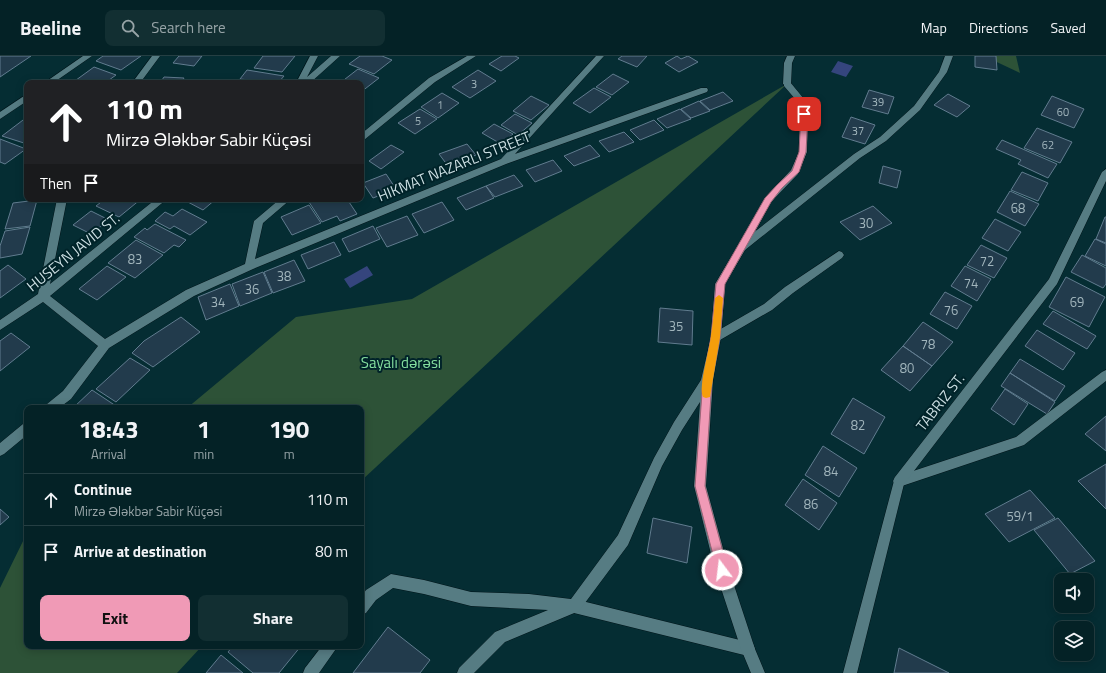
<!DOCTYPE html>
<html lang="en">
<head>
<meta charset="utf-8">
<style>
  :root { --surface:#042226; --page:#122f32; --text:#f1f3f6; --muted:#97a4a7; --line:#253f43; --accent:#f09ab6 }
  body { margin:0; font-family:"Titillium Web",sans-serif; background:var(--page); color:var(--text); height:100vh; display:flex; flex-direction:column; font-size:15px; white-space:nowrap }
  * { box-sizing:border-box; margin:0 }
  p { font-size:13px; color:var(--muted) }
  .icon { flex:none; width:22px; height:22px; fill:none; stroke:currentColor; stroke-width:2; stroke-linecap:round; stroke-linejoin:round }
  .map { position:relative; flex:1; overflow:hidden }
  .sheet { position:absolute; left:24px; top:349px; width:340px; height:244px; display:flex; flex-direction:column; background:var(--surface); border-radius:8px; box-shadow:0 2px 10px #0003,0 0 0 1px var(--line) }
  .sheet>* { flex:none }
  .top-card { position:absolute; left:24px; top:24px; width:340px; height:122px; border-radius:8px; box-shadow:0 2px 10px #0003,0 0 0 1px var(--line); background:#202124; color:#fff; overflow:hidden }
  .controls { position:absolute; left:1054px; top:517px; display:grid; gap:8px }
  .controls a { display:grid; place-items:center; width:40px; height:40px; border-radius:8px; background:var(--surface); box-shadow:0 2px 10px #0003,0 0 0 1px var(--line); font-size:20px }
  .pin { position:absolute; display:grid; place-items:center; width:34px; height:34px; color:#fff; margin:-17px; border-radius:8px; box-shadow:0 2px 6px #0006 }
  .me { position:absolute; width:44px; margin:-22px; rotate:345deg; stroke-linejoin:round; filter:drop-shadow(0 0 3px #0008) }
  .turn { display:flex; align-items:center; gap:14px; height:84px; padding:0 16px; font-size:18px }
  .turn .icon { width:52px; height:52px; stroke-width:2.5 }
  .turn b { display:block; font-size:28px; line-height:34px }
  .then { display:flex; align-items:center; height:38px; padding:0 16px; background:#0003; gap:8px; font-size:15px }
  .eta { display:flex; justify-content:space-evenly; align-items:center; height:68px; text-align:center }
  .eta b { font-size:24px; font-weight:700; line-height:28px }
  .cta { display:flex; gap:8px; margin-top:auto; padding:8px 16px }
  .cta a { flex:1; height:46px; border-radius:8px; background:var(--accent); color:#111; font-size:16px; font-weight:700; line-height:46px; text-align:center }
  .cta a+a { background:var(--page); color:var(--text) }
  ul { padding:0; list-style:none }
  li { display:flex; align-items:center; gap:12px; height:52px; padding:0 16px; border-top:1px solid var(--line) }
  li div { flex:1 }
  li b { display:block; font-size:15px }
  li em { font-style:normal }
  header { display:flex; align-items:center; gap:24px; box-sizing:border-box; height:56px; padding:0 20px; background:var(--surface); border-bottom:1px solid var(--line) }
  header strong { font-size:19px }
  nav { display:flex; gap:22px; margin-inline-start:auto; font-size:14px }
  .search { width:280px; height:36px; background:var(--page); display:flex; align-items:center; gap:10px; box-sizing:border-box; padding:0 14px; border-radius:8px; color:var(--muted); font-size:15px }
  .map>svg:first-child { display:block }
</style>
</head>
<body>
<header>
<strong>Beeline</strong>
<div class="search"><svg class="icon" aria-label="search" viewBox="0 0 24 24"><circle cx="10" cy="10" r="6"/><path d="M15 15l6 6"/></svg>Search here</div>
<nav><a>Map</a><a>Directions</a><a>Saved</a></nav>
</header>
<div class="map">
<svg width="1106" height="617" viewBox="0 0 1106 617">
  <rect width="100%" height="100%" fill="#052d33"/>
  <path fill="#2d5237" d="M984,0H1016L1020,17Z
    M787,28L361,425V352H187L296,261L412,243Z
    M27,477V590H202L177,617H0V532Z"/>
  <path fill="#35457d" d="M838,5L853,10L846,21L831,16Z
    M367,210L373,219L350,232L344,223Z"/>
  <path fill="#223b4c" stroke="#617c8f" d="M0,0H31L0,21Z
    M103,0H141L121,14L96,5Z
    M179,0H202L194,10L173,7Z
    M263,0H295L282,16L254,12Z
    M360,0H382L392,4L374,18L349,8Z
    M502,0H515L519,2L501,15L489,8Z
    M622,0H647L637,11L618,3Z
    M677,0L681,3L688,0L698,6L679,16L665,7Z
    M975,0H996L997,14L975,11Z
    M94,11L116,19L105,27H72Z
    M358,13L379,22L361,36V27H340Z
    M247,14L284,20L278,27L240,23Z
    M478,14L496,25L470,42L452,31Z
    M613,18L629,26L612,39L596,31Z
    M164,21L184,22L181,27H160Z
    M594,32L611,41L590,57L573,47Z
    M869,34L894,41L888,58L862,51Z
    M723,36L733,45L710,54L700,45Z
    M442,37L459,47L438,62L421,51Z
    M948,38L970,50L957,61L934,49Z
    M531,40L549,49L531,64L513,55Z
    M1052,40L1084,53L1074,72L1041,59Z
    M699,45L710,55L691,62L681,53Z
    M420,53L437,63L415,78L398,67Z
    M680,53L691,63L667,72L657,63Z
    M515,58L532,67L518,79L501,69Z
    M27,61V88L2,80Z
    M851,61L875,69L865,88L842,81Z
    M654,64L664,74L640,84L630,74Z
    M494,68L513,78L501,88L482,77Z
    M1037,72L1072,86L1060,107L1024,92Z
    M624,76L634,86L609,96L599,85Z
    M0,83L26,93L5,108L0,106Z
    M1002,84L1057,108L1048,122L1018,108L1021,104L996,93Z
    M467,88L476,99L448,110L439,98Z
    M391,89L404,96L381,113L369,105Z
    M590,89L600,100L574,110L564,100Z
    M553,104L562,115L535,126L526,114Z
    M883,110L901,115L897,132L879,127Z
    M1022,116L1048,127L1038,145L1011,134Z
    M386,118L396,133L373,142L363,127Z
    M514,119L523,130L495,141L486,130Z
    M486,130L494,142L466,154L457,142Z
    M1010,135L1039,148L1025,170L997,156Z
    M105,143H141L119,161L96,150Z
    M186,143H216L203,154L184,144Z
    M307,143H347L357,158L340,165L337,160L322,166Z
    M37,144L30,170L5,173L13,147Z
    M442,146L454,164L424,177L412,158Z
    M309,149L321,167L292,179L281,161Z
    M873,150L892,167L860,184L840,166Z
    M182,153L207,166L190,179L174,170L170,173L155,165L165,156L173,160Z
    M91,155L109,164L91,178L73,169Z
    M407,160L418,179L387,191L376,172Z
    M1105,161H1106V187L1096,183Z
    M995,163L1021,176L1008,195L982,182Z
    M155,168L186,184L179,191L174,189L164,197L134,181L145,172L147,174Z
    M373,170L380,183L349,196L342,183Z
    M30,171L22,198L0,202V190L5,175Z
    M1095,183L1106,188V210L1085,200Z
    M136,184L163,199L135,222L108,207Z
    M334,186L341,199L308,213L301,199Z
    M981,189L1007,202L994,222L967,209Z
    M1082,199L1106,212V228L1103,232L1071,216Z
    M294,204L305,225L273,237L264,216Z
    M8,209L26,223L0,242V215Z
    M107,210L126,221L97,244L79,233Z
    M965,210L991,223L977,245L951,230Z
    M263,216L272,237L240,250L232,228Z
    M1066,221L1105,241L1089,271L1049,251Z
    M230,228L239,250L206,264L198,241Z
    M945,236L972,250L957,273L930,258Z
    M660,252L693,255L692,289L658,286Z
    M1053,255L1096,280L1087,293L1043,268Z
    M181,261L200,276L153,311L132,297L144,285Z
    M923,266L953,286L932,310L903,290Z
    M1037,274L1075,297L1063,314L1025,290Z
    M11,277L30,291L0,315V285Z
    M903,290L932,310L910,335L881,314Z
    M130,302L150,314L116,346L96,333Z
    M1020,303L1065,330L1055,345L1010,317Z
    M1010,317L1055,346L1047,358L1001,330Z
    M1005,333L1028,348L1014,369L991,353Z
    M92,334L116,350L114,352H73Z
    M853,342L885,361L864,398L831,378Z
    M1106,360V395L1085,378Z
    M823,390L857,412L839,441L805,419Z
    M1106,408V453L1078,425Z
    M803,423L837,447L819,474L785,449Z
    M1030,434L1055,462L1009,486L985,458Z
    M0,453L9,461L0,469Z
    M653,462L692,471L687,507L647,497Z
    M1058,462L1095,505L1070,518L1034,474Z
    M388,571L430,604L420,617H353Z
    M233,590H301L279,617H253L228,596Z
    M899,592L949,617H894Z
    M221,599L243,617H206Z"/>
  <g fill="none" stroke-linecap="round" stroke-linejoin="round">
    <g stroke="#001419" stroke-width="1">
      <path id="service" d="M784,26H790L804,43L808,58L807,96L798,118L771,146L745,194H739L737,191L765,142L791,114L799,96L800,58L796,44L784,30Z
        M839,195L842,196L844,199L842,202L793,237L772,254L720,284L716,285L712,284L711,281L712,278L764,248L785,231Z
        M574,543L748,586L753,588L755,593L753,598L748,600L574,557L569,555L567,550L569,545Z"/>
    </g>
    <g stroke="#001419" stroke-width="1">
      <path id="minor" d="M83,0H92L53,27H44Z
        M152,0H160L140,27H132Z
        M310,0H318L307,21L331,0H340L310,27H296Z
        M467,0H476L435,26L364,84L361,85V78L429,22Z
        M596,0H604L515,98L701,32H707L708,34L707,36L506,108L253,213L194,240L109,292L71,343L59,352H45L47,348L63,335L98,290L43,246L0,274V264L38,238L57,143H67L50,228L156,143H167L50,240L105,283L186,234L245,208L254,165L280,143H291L263,167L255,203L501,103Z
        M787,0H795L792,7L791,28L787,30L783,28L784,7Z
        M945,0H953L947,16L920,54L886,85L860,102L745,194L725,228L721,281L713,324L706,430L729,514L755,593L765,617H751L741,593L715,514L694,430L700,346L682,374L662,410L628,489L579,555L505,586L474,617H457L459,612L495,576L548,554L471,550L424,538L393,532L376,544L366,557L361,559V541L366,534L391,518L424,524L471,536L529,538L571,543L618,479L654,402L674,366L701,324L711,281L715,228L739,188L854,98L880,81L914,50L939,16Z
        M27,38V45L0,63V56Z
        M1106,314V325L1024,389L899,431L895,429L893,425L895,421L1016,381L1102,316Z
        M27,367V379L4,398L0,400V387L23,368Z
        M322,590H338L319,617H303L305,612Z"/>
    </g>
    <g stroke="#001419" stroke-width="1">
      <path id="tertiary" d="M1106,113V125L1057,228L904,428L857,617H843L895,421L1049,223L1102,116Z"/>
    </g>
    <use href="#service" fill="#567c83" fill-rule="evenodd"/>
    <use href="#minor" fill="#567c83" fill-rule="evenodd"/>
    <use href="#tertiary" fill="#567c83" fill-rule="evenodd"/>
  </g>
  <path fill="#f09ab6" stroke="#9c6476" d="M804,55L808,58L806,96L799,116L782,132L771,146L725,228L720,281L712,324L705,430L728,514L726,518L722,519L719,518L717,514L695,430L703,324L711,281L716,228L765,142L777,129L792,115L799,96L801,58Z"/>
  <path fill="#f59e0b" d="M719,239L723,242L720,281L710,341L706,342L703,341C698,330 710,293 711,279C713,267 714,254 715,242Z"/>
  <g text-anchor="middle" dominant-baseline="central" stroke-width="4" stroke-linejoin="round" paint-order="stroke">
    <g font-size="11" fill="#a1b5bc">
      <text x="474" y="28">3</text>
      <text x="878" y="46">39</text>
      <text x="440" y="49">1</text>
      <text x="1063" y="56">60</text>
      <text x="418" y="65">5</text>
      <text x="858" y="75">37</text>
      <text x="1048" y="89">62</text>
    </g>
    <g font-size="13" fill="#a1b5bc">
      <text x="1018" y="152">68</text>
      <text x="866" y="167">30</text>
      <text x="135" y="203">83</text>
      <text x="987" y="205">72</text>
      <text x="284" y="220">38</text>
      <text x="971" y="227">74</text>
      <text x="252" y="233">36</text>
      <text x="218" y="246">34</text>
      <text x="1077" y="246">69</text>
      <text x="951" y="254">76</text>
      <text x="676" y="270">35</text>
      <text x="928" y="288">78</text>
      <text x="907" y="312">80</text>
      <text x="858" y="369">82</text>
      <text x="831" y="415">84</text>
      <text x="811" y="448">86</text>
      <text x="1020" y="460">59/1</text>
    </g>
    <g font-size="15" fill="#cbdee2" stroke="#002329">
      <text transform="translate(454 110) rotate(-22)">HIKMAT NAZARLI STREET</text>
      <text transform="translate(73 196) rotate(-39)">HUSEYN JAVID ST.</text>
      <text transform="translate(940 346) rotate(-52)">TABRIZ ST.</text>
    </g>
    <g font-size="15" fill="#84de9e" stroke="#002329">
      <text x="401" y="306">Sayalı dərəsi</text>
    </g>
  </g>
</svg>
<div class="controls">
<a><svg class="icon" aria-label="sound" viewBox="0 0 24 24"><path d="M4 9h4l5-4v14l-5-4H4zM17 9q2 3 0 6"/></svg></a>
<a><svg class="icon" aria-label="layers" viewBox="0 0 24 24"><path d="M12 4l9 5-9 5-9-5zM3 14l9 5 9-5"/></svg></a>
</div>
<div class="pin" style="left:804px;top:58px;background:#d93025"><svg class="icon" aria-label="arrive" viewBox="0 0 24 24"><path d="M6 21V4h12l-3 4 3 4H6"/></svg></div>
<svg class="me" style="left:722px;top:514px" viewBox="-20 -20 40 40"><circle r="17" fill="#f09ab6" stroke="#fff" stroke-width="3"/><path d="M0-11L8 9 0 5-8 9z" fill="#fff"/></svg>
<div class="top-card">
<div class="turn"><svg class="icon" aria-label="ahead" viewBox="0 0 24 24"><path d="M12 20V5M6 11l6-6 6 6"/></svg><div><b>110 m</b>Mirzə Ələkbər Sabir Küçəsi</div></div>
<div class="then">Then<svg class="icon" aria-label="arrive" viewBox="0 0 24 24"><path d="M6 21V4h12l-3 4 3 4H6"/></svg></div>
</div>
<section class="sheet">
<div class="eta">
<div><b>18:43</b><p>Arrival</p></div>
<div><b>1</b><p>min</p></div>
<div><b>190</b><p>m</p></div>
</div>
<ul>
<li><svg class="icon" aria-label="ahead" viewBox="0 0 24 24"><path d="M12 20V5M6 11l6-6 6 6"/></svg><div><b>Continue</b><p>Mirzə Ələkbər Sabir Küçəsi</p></div><em>110 m</em></li>
<li><svg class="icon" aria-label="arrive" viewBox="0 0 24 24"><path d="M6 21V4h12l-3 4 3 4H6"/></svg><div><b>Arrive at destination</b></div><em>80 m</em></li>
</ul>
<div class="cta"><a>Exit</a><a>Share</a></div>
</section>
</div>
</body>
</html>
